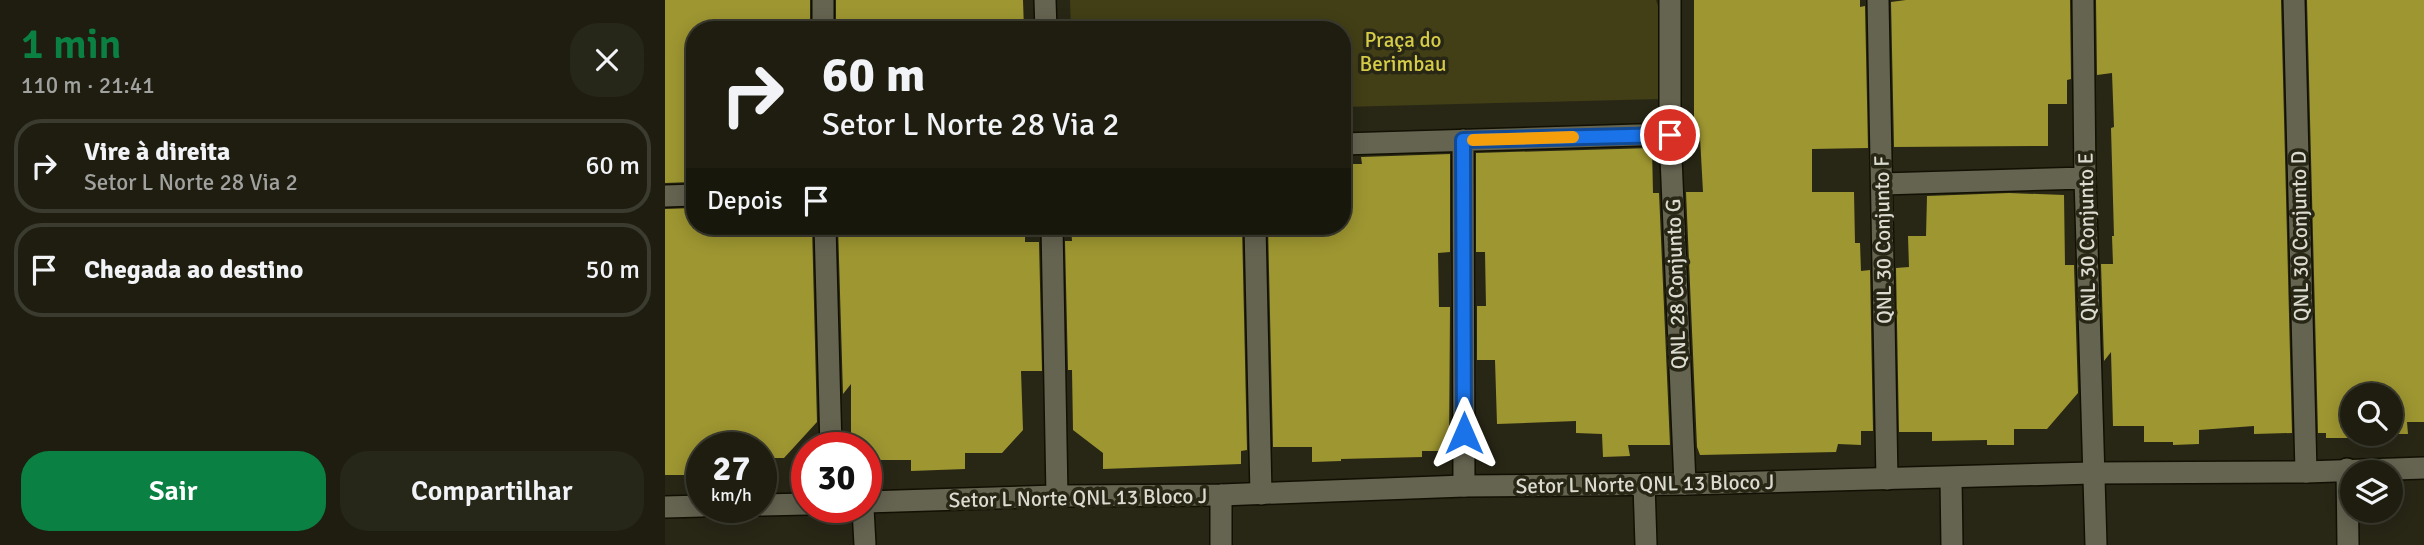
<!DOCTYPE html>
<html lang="pt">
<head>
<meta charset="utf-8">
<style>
  :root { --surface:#1e1d10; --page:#262619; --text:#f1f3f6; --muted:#a1a29f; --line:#3c3b30; --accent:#0b8043 }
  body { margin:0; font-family:Signika,sans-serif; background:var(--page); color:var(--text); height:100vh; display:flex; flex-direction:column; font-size:26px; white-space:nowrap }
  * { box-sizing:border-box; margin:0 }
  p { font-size:23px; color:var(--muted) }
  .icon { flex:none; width:38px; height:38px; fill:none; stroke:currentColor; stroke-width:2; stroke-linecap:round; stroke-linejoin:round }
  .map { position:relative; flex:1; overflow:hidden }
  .sheet { display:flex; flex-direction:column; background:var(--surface); width:665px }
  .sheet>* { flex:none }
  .banner { position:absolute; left:21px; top:21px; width:665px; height:214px; border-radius:28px; box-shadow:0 4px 18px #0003,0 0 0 2px var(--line); background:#1e1d10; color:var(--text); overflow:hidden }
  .controls { position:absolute; left:1675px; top:383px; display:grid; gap:14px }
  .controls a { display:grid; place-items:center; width:63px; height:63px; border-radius:50%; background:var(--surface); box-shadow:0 4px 18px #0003,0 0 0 2px var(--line); font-size:35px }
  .speed { position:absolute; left:21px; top:432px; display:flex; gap:14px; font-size:35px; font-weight:700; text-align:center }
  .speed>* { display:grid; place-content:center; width:91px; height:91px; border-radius:50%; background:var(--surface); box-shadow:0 4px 18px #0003,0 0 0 2px var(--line); line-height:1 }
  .speed small { font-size:18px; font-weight:400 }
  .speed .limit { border:10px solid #d22; background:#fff; color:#111 }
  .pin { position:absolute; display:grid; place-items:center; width:60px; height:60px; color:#fff; margin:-30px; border:4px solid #fff; border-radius:50%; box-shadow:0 2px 7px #0007 }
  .me { position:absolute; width:77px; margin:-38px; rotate:0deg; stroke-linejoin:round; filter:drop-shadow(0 0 5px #0008) }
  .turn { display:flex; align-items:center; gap:24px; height:147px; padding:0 21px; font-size:32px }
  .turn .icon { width:91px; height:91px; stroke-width:2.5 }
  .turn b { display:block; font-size:49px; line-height:60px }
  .then { display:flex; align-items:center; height:66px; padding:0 21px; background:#0003; gap:14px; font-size:26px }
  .round { display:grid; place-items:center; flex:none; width:74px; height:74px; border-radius:28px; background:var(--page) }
  .headline { display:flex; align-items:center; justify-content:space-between; height:119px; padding:0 21px }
  h1 { font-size:42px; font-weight:600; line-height:52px; color:var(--accent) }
  .button { display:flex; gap:14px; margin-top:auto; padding:14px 21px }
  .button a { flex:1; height:80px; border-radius:28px; background:var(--accent); color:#fff; font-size:28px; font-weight:600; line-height:80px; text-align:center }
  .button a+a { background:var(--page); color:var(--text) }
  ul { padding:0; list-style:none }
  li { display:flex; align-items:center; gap:21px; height:94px; margin:0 14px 10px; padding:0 7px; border:4px solid var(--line); border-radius:28px }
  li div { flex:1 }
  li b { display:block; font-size:26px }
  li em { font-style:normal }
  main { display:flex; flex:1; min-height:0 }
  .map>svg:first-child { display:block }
</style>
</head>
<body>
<main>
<section class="sheet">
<div class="headline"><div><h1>1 min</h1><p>110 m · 21:41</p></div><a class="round"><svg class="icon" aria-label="close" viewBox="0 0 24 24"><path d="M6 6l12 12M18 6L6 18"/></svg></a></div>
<ul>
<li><svg class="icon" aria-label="right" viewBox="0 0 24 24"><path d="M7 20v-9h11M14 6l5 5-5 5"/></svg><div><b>Vire à direita</b><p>Setor L Norte 28 Via 2</p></div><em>60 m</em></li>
<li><svg class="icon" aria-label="arrive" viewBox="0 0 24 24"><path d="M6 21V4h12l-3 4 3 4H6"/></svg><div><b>Chegada ao destino</b></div><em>50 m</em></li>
</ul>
<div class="button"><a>Sair</a><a>Compartilhar</a></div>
</section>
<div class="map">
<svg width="1759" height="545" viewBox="0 0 1759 545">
  <rect width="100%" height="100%" fill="#282716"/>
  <path fill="#423f16" d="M405,0H991L994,9L995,99L677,107V30H406Z"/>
  <path fill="#9e9631" d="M0,0H145V30H30V170H27V182L0,183Z
    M171,0H358L359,30H171Z
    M1029,0H1195V7L1200,6L1203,148L1147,149V192H1189L1190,243H1195L1196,271L1205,270L1208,431H1196V445L1173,444L1171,452L1035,455L1032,447L1021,192H1038L1035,137H1029Z
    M1241,0H1405L1406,79L1402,80V104H1383V146L1229,147L1226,2Z
    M1431,0H1616L1627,433L1589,434V426L1534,430V444L1508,445V442H1479V426H1448L1446,352L1439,361L1436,264H1448L1447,236H1449L1446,128L1449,127L1447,73L1432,75Z
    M1642,0H1759V422H1742L1743,434H1716H1726V396H1687L1689,438H1661V433H1653Z
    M987,148L988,193H994L1005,445H963L965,456L938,457L937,434L911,433V421L832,424L830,360H812V306H821L820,252H811V153Z
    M785,154V252L773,253L774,307H785L784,451H757V457L676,459V461L647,462V447H608L603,226H677V164H697L696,157Z
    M1344,193L1399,195L1400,265H1409L1413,393L1382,429H1349V445H1322V440L1267,441V432H1234L1231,268L1244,267L1243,236H1261L1262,196Z
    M28,208L30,226H147L152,422L119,458H96V448H37V475H0V209Z
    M173,226H360V242H374L377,371H356L358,430L337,453H300V469L246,471V460H201V448H186V384L178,394Z
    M406,226H577L582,450L576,451V464L438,469V453L408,430L407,370H403L400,241H407Z"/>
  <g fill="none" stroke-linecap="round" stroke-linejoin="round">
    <g stroke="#111002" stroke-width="24">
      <path id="pedestrian" d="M1682,469L1683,545
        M556,495V545
        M198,508L200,545"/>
    </g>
    <g stroke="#111002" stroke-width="24">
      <path id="minor" d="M158,0V30
        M380,0L381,30
        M1005,0V134L1020,484
        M1213,0L1222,479
        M1418,0L1420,178L1431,545
        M1629,0L1641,472
        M798,140L799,486
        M677,144L1005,134
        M1217,184L1420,178
        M0,196L30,195
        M160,226L166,448
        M387,226L392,496
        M590,226L596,494
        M1286,479L1287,545
        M979,484L981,545"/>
    </g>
    <g stroke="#111002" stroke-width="24">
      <path id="tertiary" d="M201,502L392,496L556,495L799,486L1020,484L1427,473L1641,472L1759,468
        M96,505L142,504
        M0,507L37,506"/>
    </g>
    <use href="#pedestrian" stroke="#656451" stroke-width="21"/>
    <use href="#minor" stroke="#656451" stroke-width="21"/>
    <use href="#tertiary" stroke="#656451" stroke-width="21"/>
  </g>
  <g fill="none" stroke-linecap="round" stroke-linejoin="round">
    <g stroke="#114b97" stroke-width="18">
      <path id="route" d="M799,433L798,140L1005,135"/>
    </g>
    <use href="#route" stroke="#1a73e8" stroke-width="12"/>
    <path stroke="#f59e0b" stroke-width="12" d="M808,140L908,137"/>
  </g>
  <g text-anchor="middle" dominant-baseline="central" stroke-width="7" stroke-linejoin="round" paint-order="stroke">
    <g font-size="21" fill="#d6cc47" stroke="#282716">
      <text x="738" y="40">Praça do<tspan x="738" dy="24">Berimbau</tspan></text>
    </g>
    <g font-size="21" fill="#dbdbd0" stroke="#282716">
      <text transform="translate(1635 236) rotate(-91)">QNL 30 Conjunto D</text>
      <text transform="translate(1422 237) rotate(-91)">QNL 30 Conjunto E</text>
      <text transform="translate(1218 240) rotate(-91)">QNL 30 Conjunto F</text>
      <text transform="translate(1011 284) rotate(-92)">QNL 28 Conjunto G</text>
      <text transform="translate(980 484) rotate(-1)">Setor L Norte QNL 13 Bloco J</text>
      <text transform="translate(413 498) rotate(-1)">Setor L Norte QNL 13 Bloco J</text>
    </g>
  </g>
</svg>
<div class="controls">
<a><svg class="icon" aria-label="search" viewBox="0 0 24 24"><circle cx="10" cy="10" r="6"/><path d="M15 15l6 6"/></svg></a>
<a><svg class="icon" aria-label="layers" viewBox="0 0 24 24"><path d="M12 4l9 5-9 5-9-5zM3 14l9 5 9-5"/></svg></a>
</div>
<div class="speed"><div>27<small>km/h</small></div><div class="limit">30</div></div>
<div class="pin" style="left:1005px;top:135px;background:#d93025"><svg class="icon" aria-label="arrive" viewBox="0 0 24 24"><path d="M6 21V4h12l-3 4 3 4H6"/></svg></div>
<svg class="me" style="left:799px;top:433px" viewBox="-20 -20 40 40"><path d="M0-17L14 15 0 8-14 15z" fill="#1a73e8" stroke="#fff" stroke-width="4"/></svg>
<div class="banner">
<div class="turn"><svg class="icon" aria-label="right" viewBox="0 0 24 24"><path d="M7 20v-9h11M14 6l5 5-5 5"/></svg><div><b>60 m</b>Setor L Norte 28 Via 2</div></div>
<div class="then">Depois<svg class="icon" aria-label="arrive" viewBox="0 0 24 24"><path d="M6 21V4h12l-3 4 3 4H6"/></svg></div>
</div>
</div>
</main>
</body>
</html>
